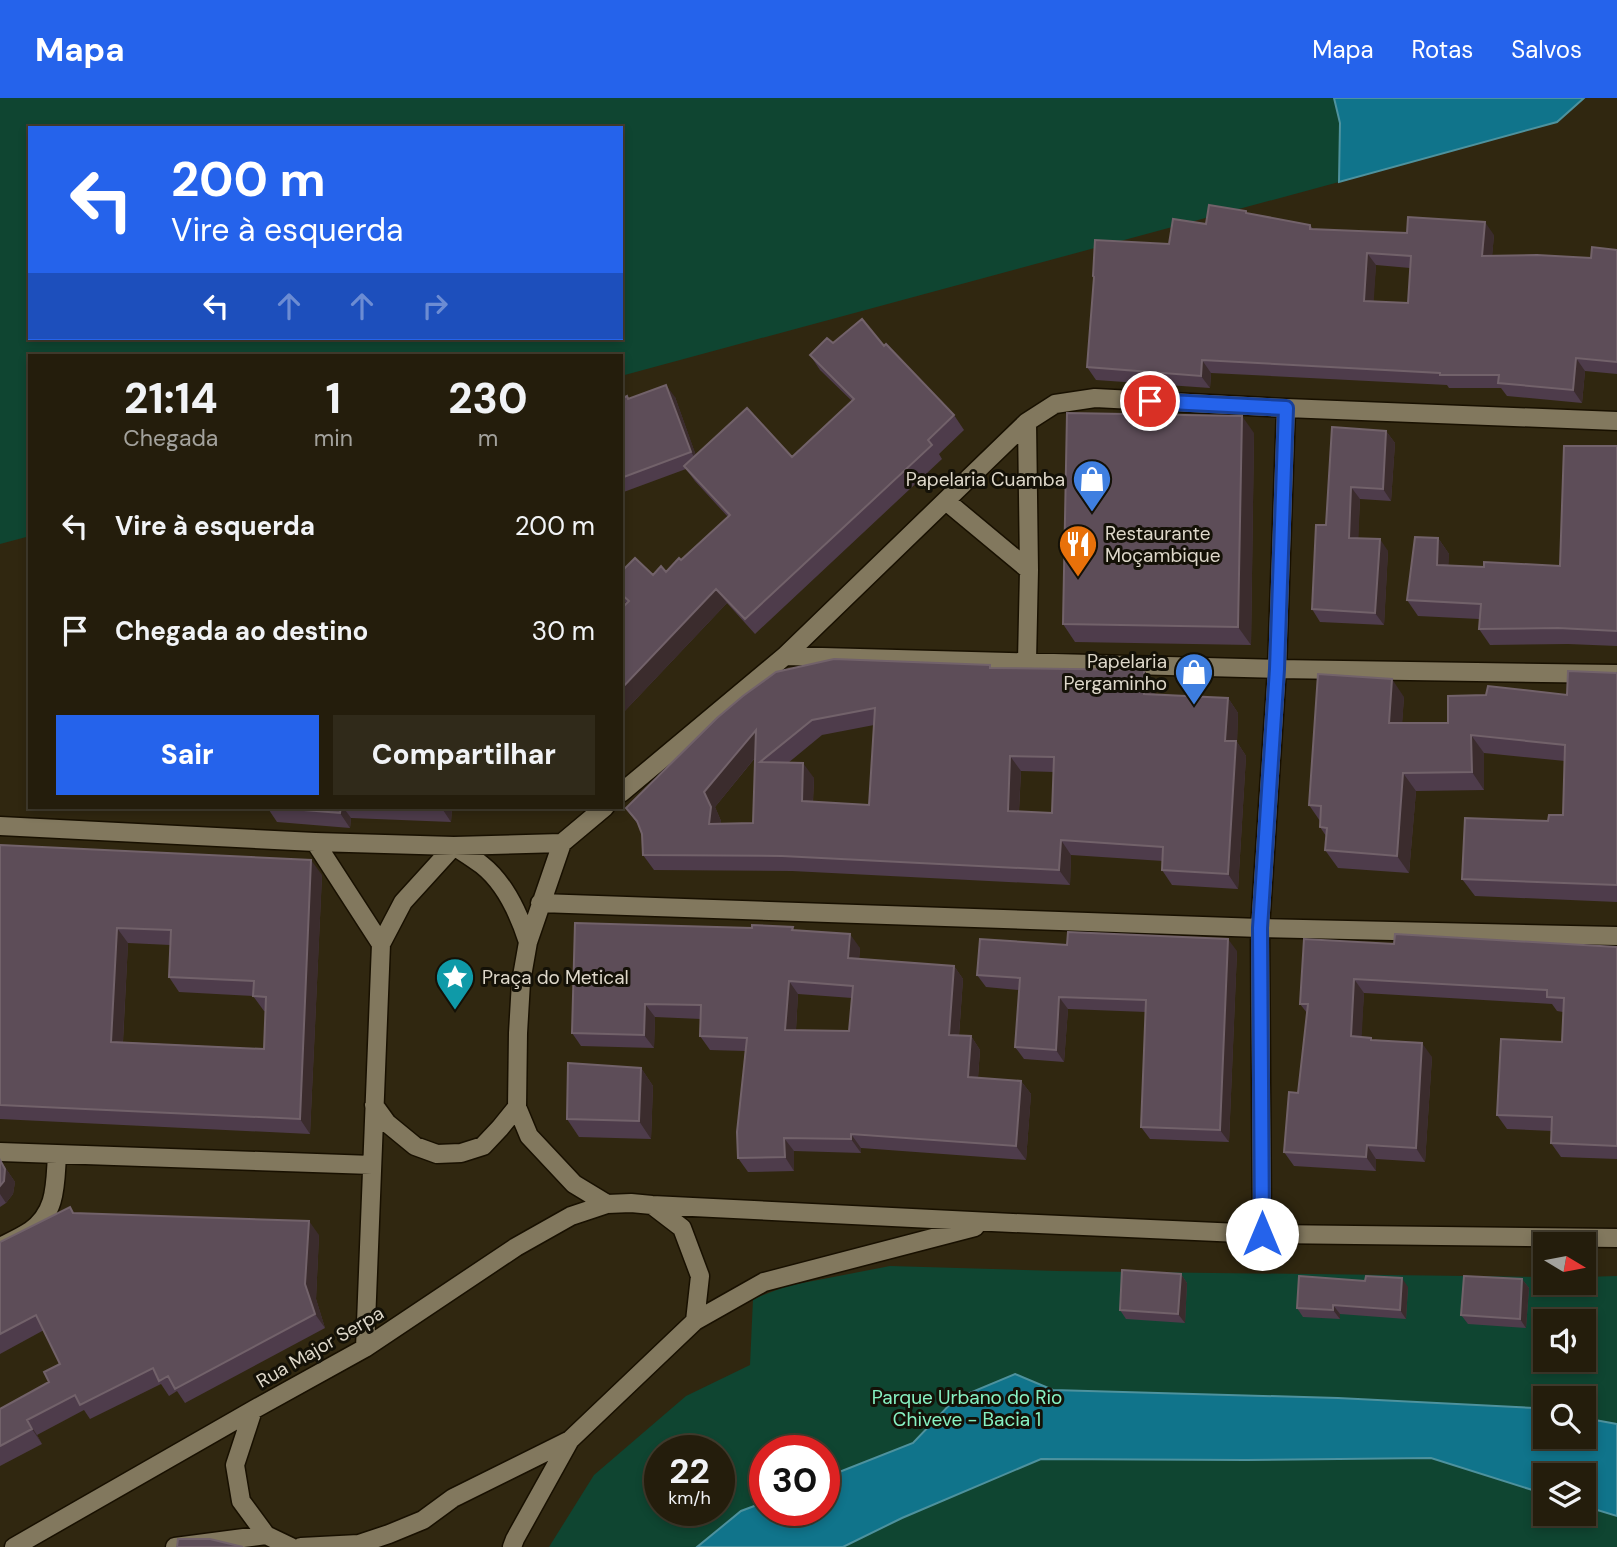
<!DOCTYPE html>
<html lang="pt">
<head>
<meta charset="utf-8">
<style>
  :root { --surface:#241d0c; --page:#302a1a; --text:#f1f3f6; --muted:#a3a29d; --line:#413b2d; --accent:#2563eb }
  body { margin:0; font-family:"DM Sans",sans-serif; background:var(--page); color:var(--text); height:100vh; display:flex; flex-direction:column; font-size:26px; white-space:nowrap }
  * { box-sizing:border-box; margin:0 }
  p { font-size:23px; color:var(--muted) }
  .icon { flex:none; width:38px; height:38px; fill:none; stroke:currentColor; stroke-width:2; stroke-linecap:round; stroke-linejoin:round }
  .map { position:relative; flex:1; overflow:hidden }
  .side { position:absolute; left:28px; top:256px; width:595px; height:455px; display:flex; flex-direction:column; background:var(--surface); border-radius:0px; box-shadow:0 4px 10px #0003,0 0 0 2px var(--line) }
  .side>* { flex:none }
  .top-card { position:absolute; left:28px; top:28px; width:595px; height:214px; border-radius:0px; box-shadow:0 4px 10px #0003,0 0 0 2px var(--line); background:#2563eb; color:#fff; overflow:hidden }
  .needle { width:46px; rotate:100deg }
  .controls { position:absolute; left:1533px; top:1134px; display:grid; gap:14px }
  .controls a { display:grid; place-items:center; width:63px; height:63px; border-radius:0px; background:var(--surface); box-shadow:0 4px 10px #0003,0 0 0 2px var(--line); font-size:35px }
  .speed { position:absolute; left:644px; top:1337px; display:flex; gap:14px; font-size:35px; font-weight:700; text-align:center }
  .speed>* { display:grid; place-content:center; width:91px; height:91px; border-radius:50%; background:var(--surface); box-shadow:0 4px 10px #0003,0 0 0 2px var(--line); line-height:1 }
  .speed small { font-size:18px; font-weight:400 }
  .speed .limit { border:10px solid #d22; background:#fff; color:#111 }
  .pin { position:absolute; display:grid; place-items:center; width:60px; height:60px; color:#fff; margin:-30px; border:4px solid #fff; border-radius:50%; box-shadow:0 2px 7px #0007 }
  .me { position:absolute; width:77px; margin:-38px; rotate:0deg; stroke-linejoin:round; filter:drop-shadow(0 0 5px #0008) }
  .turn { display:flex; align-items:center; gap:24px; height:147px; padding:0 28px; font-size:32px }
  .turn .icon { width:91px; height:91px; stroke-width:2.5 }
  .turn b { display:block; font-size:49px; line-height:60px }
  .lanes { display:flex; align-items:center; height:66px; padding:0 28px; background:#0003; justify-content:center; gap:35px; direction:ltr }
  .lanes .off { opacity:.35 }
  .eta { display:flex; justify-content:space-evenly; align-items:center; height:119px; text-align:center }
  .eta b { font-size:42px; font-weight:800; line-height:49px }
  .button { display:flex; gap:14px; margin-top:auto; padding:14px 28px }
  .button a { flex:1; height:80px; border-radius:0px; background:var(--accent); color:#fff; font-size:28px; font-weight:800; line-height:80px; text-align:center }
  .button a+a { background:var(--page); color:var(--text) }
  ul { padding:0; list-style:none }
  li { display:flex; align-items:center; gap:21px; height:105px; padding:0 28px }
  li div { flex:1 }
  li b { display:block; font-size:26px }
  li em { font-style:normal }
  header { display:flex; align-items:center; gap:42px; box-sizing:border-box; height:98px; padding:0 35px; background:var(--accent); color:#fff }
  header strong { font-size:33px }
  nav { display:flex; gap:38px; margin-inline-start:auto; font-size:24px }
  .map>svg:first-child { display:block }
</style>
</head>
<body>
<header>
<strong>Mapa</strong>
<nav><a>Mapa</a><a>Rotas</a><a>Salvos</a></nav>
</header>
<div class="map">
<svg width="1617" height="1449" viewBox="0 0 1617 1449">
  <rect width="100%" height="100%" fill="#302710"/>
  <path fill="#0f4531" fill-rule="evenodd" d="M0,0H1334L1340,25L1339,84L621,278V257H30V438L0,446ZM30,30H621V240H30Z
    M890,1168L1058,1173L1545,1179V1185H1584V1179L1617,1178V1449H549L594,1377L686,1298L750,1267L753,1201L787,1188ZM1545,1223H1584V1262H1545ZM1545,1300H1584V1339H1545ZM660,1353H719V1412H660ZM765,1353H824V1412H765ZM1545,1377H1584V1416H1545Z"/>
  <path fill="#10748b" stroke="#4e929e" stroke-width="2" d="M1334,0H1584L1557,24L1339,84L1340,25Z
    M1015,1276L1053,1292L1338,1300L1534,1310L1545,1312V1339H1584V1320L1617,1326V1418L1584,1408V1377H1545V1396L1431,1360L1246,1362L1041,1361L902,1420L843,1449H697L741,1413L765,1404V1412H824V1380L913,1345L955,1301Z"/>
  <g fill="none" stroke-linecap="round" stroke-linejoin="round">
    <g stroke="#181000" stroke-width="21">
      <path id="minor" d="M946,403L1029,472
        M785,558L1277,571L1617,576
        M1027,563L1029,472L1027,324
        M621,695L785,558L1027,324L1055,306L1095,300L1286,310L1617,323
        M605,709L562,745L528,844L521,884L518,935L517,1009L529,1038L574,1086L607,1106
        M0,728L315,744L454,748L562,745
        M315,744L381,846
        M454,748C463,754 473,760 482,767C506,786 519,816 528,844
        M540,805L1260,830L1617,838
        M374,1007L387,1025L415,1048L437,1056L461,1055L483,1048L500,1030L517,1009
        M0,1054L372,1067
        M652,1107L682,1130L700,1178L695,1223
        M1262,1136L1260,830L1277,571L1286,310
        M0,1149C10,1144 21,1139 30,1133C57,1114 55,1086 57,1057
        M365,1250L381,846L403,804L454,748
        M253,1312L235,1367L241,1403L266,1437L291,1449
        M14,1449L253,1312L365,1250L516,1149L571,1118L607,1106L631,1105L652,1107L992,1124L1262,1136L1617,1140
        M175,1449L266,1437
        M301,1449L359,1446L389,1436L423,1422L453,1400L570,1342
        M512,1449L515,1441L570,1342L695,1223L764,1184L975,1129"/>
    </g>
    <use href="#minor" stroke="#82785e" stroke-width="18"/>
  </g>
  <path fill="#4e3c4b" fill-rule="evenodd" d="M1248,116L1310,127L1313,131L1407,135L1494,137L1492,158L1591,160L1617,152V276L1585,273L1582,305L1507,298L1501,290H1449L1447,287L1211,275L1210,290L1096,282L1087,269L1094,180L1093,178L1169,146L1206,126ZM1376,167L1410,170L1408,205L1373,203Z
    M833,245L884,248L954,317L964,332L939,356L942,361L755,536L727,505L621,617V511L626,505L621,501V474L653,477L666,474L681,462L728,419L695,383L686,371L621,395V301L627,298L629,301L675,299L696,358L792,359L852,303L820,272L810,257Z
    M1386,333L1395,345L1391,403L1360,401L1358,440L1388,453L1384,527L1320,524L1312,511L1326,427Z
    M1254,335L1251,547L1075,544L1063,526Z
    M1617,348V548L1568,546L1490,547L1479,531V521L1418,518L1407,502L1438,440L1449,456L1448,467L1484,469L1560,468Z
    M991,570L1144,572L1155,587L1154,596L1228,600L1238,615L1237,644L1246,658L1238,791L1172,787L1162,772L1163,763L1071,757L1070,787L792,773L654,772L643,757L642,736L639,728L626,710L717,620ZM874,627L869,707L813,704L814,680L788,665L822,637ZM755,660L753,725L721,726V723L715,709ZM1021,673L1054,674L1052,715L1019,714Z
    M1617,575V804L1475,798L1462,781L1548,723L1563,717L1565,663L1484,655V692L1416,693L1409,775L1338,770L1325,752L1326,738L1320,729V723L1309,707L1404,599L1402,625H1448L1567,597Z
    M46,709H126L125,713L46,710Z
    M267,709H452L451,724L351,720L350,730L277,724Z
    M0,747L322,777L310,1036L0,1021ZM128,845L170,847L169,879L179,894L253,898L264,913H266L264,951L123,944Z
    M793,829L794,832L860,850L859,861L954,868L963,881L959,938H971L980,952L978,980L1021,983L1031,996L1026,1062L861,1050V1055L794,1053V1073L748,1074L738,1060L745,953L710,952L700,938L701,921L655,919L654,950L581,948L572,935L752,830ZM798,896L852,900L849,933L796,932Z
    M1394,846L1617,849V1061L1561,1059L1551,1045L1552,1033L1507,1031L1497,1017L1562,944L1563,914L1557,913L1552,906L1364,895L1361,939L1371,940L1372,942L1432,959L1425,1064L1376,1061V1073L1294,1068L1284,1054L1298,995L1307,915L1300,906Z
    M1067,847L1237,853L1229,1044L1150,1041L1141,1029L1146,914L1068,911L1064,964L1024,961L1015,949L1019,892L986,889L977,877Z
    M641,970L653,988L651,1041L579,1039L567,1021Z
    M0,1062L15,1084L13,1096L6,1105L0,1109Z
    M70,1109L74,1115L319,1137L316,1201L325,1230L185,1305L177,1293L169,1298L161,1286L90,1321L84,1312L37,1337L42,1346L0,1368V1311L49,1284L60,1266L44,1232L0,1256V1144Z
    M1181,1176L1187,1185L1185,1225L1126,1221L1120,1212Z
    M1522,1181L1529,1190L1526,1230L1468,1226L1461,1217Z
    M1408,1189L1406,1221L1340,1216V1221L1303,1219L1297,1210Z"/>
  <path fill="#3b2c2d" d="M1485,124L1494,137L1491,171L1482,158Z
    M1367,155L1376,167L1373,215L1364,203Z
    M1576,260L1585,273L1582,305L1573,292Z
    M1202,262L1211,275L1210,290L1201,278Z
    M666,287L675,299L699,366L691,354Z
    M1242,318L1254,335L1251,547L1238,529Z
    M1386,333L1395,345L1391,403L1383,391Z
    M1351,389L1360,401L1358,452L1349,440Z
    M1438,440L1449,456L1448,482L1437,467Z
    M1380,441L1388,453L1384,527L1375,515Z
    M716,491L727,505L621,617V591Z
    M1144,572L1155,587L1154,611L1144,596Z
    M1392,581L1404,599L1401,642L1389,625Z
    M1228,600L1238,615L1237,644L1246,658L1238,791L1228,776L1225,643Z
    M756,632L766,646L715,709L721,723L719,741L709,726L704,694Z
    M1471,637L1484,655V692L1472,674Z
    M1010,658L1021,673L1018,728L1008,713Z
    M803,665L814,680L812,718L802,703Z
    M1403,675L1416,693L1409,775L1397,758Z
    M341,709H343L351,720L350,730L340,715Z
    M441,709H452L451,724Z
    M1061,742L1071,757L1070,787L1059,772Z
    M311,762L322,777L310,1036L300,1021Z
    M117,830L128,845L122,959L111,944Z
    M850,836L860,850L858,874L848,860Z
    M1228,841L1237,853L1229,1044L1220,1032Z
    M954,868L963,881L958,950L949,937Z
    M1354,881L1364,895L1361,952L1351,938Z
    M789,883L798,896L795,946L785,932Z
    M1059,899L1068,911L1064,964L1056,952Z
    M645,906L655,919L654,950L644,937Z
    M971,938L980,952L977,992L968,979Z
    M1422,945L1432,959L1425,1064L1416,1050Z
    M641,970L653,988L651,1041L639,1023Z
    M1021,983L1031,996L1026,1062L1016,1048Z
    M851,1036L861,1050V1055L851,1041Z
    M784,1040L794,1053V1073L785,1059Z
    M1367,1047L1376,1061V1073L1366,1059Z
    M0,1062L15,1084L13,1096L6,1105L0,1096Z
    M309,1123L319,1137L316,1201L325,1230L315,1216L305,1186Z
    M1181,1176L1187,1185L1185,1225L1178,1216Z
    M1402,1180L1408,1189L1406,1221L1400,1212Z
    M1522,1181L1529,1190L1526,1230L1520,1221Z
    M1333,1207L1340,1216V1221L1333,1212Z
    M27,1322L37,1337L42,1346L32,1331Z"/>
  <path fill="#5d4d58" stroke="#72626a" stroke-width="2" fill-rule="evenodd" d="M1209,107L1246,113V115L1310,127V131L1407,135L1408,119L1485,124L1482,158L1537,157L1591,160L1592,149L1617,152V264L1576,260L1573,292L1498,285L1499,277H1440V275L1202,262L1201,278L1087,269L1094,179L1093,178L1095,142L1169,146L1173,121L1206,126ZM1367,155L1411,158L1408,205L1364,203Z
    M862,221L884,248L886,246L954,317L928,342L932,347L745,521L716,491L621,591V511L629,503L621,496V474L635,460L653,477L661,468L666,474L679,460L681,462L730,417L684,368L747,310L792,359L854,301L810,257L827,240L833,245Z
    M666,287L691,354L621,380V301L627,298L628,301Z
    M1067,315L1242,318L1238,529L1063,526Z
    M1332,329L1386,333L1383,391L1351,389L1349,440L1380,441L1375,515L1312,511L1316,427H1326Z
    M1564,348H1617V533L1558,530L1479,531L1481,506L1407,502L1415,439L1438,440L1437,467L1484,469V464L1560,468Z
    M834,561L990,567V570L1144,572V596L1228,600L1225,643H1236L1228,776L1162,772L1163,749L1061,742L1059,772L782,758L643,757L642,736L637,723L626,710L717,620L743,598L776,574ZM875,610L869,707L802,703L803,665L760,664L812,622ZM756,632L753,725L709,726L711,709L704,694ZM1010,658L1054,659L1052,715L1008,713Z
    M1568,573L1617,575V787L1462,781L1465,720L1548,723L1549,717H1563L1565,647L1471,637L1472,674L1403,675L1397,758L1325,752L1327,730L1320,729L1321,708L1309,707L1318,576L1392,581L1389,625H1448V598L1486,597L1488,588L1567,597Z
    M267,709H341L340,715Z
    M0,747L311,762L300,1021L0,1007ZM117,830L171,832L169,879L254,883L253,898L266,899L264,951L111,944Z
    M575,825L752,830V827L793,829L792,832L850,836L848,860L954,868L949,937L971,938L968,979L1021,983L1016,1048L851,1036V1041L784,1040L785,1059L738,1060L737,1034L747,940L700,938L701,907L645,906L644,937L572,935ZM789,883L853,888L849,933L785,932Z
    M1068,834L1228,841L1220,1032L1141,1029L1146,902L1059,899L1056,952L1015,949L1020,880L977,877L980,841L1067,847Z
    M1395,836L1617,849V1048L1551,1045L1552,1019L1497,1017L1501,941L1562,944L1564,900L1547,899V892L1354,881L1351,938L1371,940V942L1422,945L1416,1050L1367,1047L1366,1059L1284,1054L1289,994L1298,995L1308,906H1300L1304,841L1394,846Z
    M568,965L641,970L639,1023L567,1021Z
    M0,1062L5,1071L4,1083L0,1088Z
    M70,1109L73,1115L309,1123L305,1186L315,1216L175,1291L168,1278L159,1283L153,1270L80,1307L75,1297L27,1322L32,1331L0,1348V1311L49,1284L44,1274L60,1266L36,1217L0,1236V1144Z
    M1122,1172L1181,1176L1178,1216L1120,1212Z
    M1299,1178L1365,1183L1366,1178L1402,1180L1400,1212L1333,1207V1212L1297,1210Z
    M1464,1178L1522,1181L1520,1221L1461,1217Z
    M178,1441H210L243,1449H177Z"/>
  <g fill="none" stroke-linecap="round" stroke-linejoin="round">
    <g stroke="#184099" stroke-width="18">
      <path id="route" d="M1150,303L1286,310L1277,571L1260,830L1262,1136"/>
    </g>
    <use href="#route" stroke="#2563eb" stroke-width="12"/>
  </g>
  <defs>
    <g id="shop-pin" transform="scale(2.0125)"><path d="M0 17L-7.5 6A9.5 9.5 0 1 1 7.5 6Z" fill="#3f7fe0" stroke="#141107"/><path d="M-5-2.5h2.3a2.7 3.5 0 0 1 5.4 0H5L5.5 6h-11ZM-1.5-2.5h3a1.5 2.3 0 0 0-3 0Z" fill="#fff"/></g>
    <g id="restaurant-pin" transform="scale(2.0125)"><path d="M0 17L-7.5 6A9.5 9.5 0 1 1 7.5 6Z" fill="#e8710a" stroke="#141107"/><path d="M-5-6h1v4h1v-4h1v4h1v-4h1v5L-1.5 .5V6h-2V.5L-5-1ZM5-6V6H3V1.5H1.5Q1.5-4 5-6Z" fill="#fff"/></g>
    <g id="sight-pin" transform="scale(2.0125)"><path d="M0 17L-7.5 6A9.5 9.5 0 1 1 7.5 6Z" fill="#0f9aa8" stroke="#141107"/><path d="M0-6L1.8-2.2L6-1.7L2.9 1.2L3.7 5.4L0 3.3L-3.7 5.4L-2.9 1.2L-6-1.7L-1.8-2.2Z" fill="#fff"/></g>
  </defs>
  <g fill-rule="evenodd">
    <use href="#shop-pin" x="1092" y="381"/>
    <use href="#restaurant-pin" x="1078" y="446"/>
    <use href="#shop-pin" x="1194" y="574"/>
    <use href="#sight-pin" x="455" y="879"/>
  </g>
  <g text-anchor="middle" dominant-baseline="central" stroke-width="6" stroke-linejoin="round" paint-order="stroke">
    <g font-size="19" fill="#ded8ca" stroke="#141107" text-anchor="end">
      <text x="1065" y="381">Papelaria Cuamba</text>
      <text x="1105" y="435" text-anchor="start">Restaurante<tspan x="1105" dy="22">Moçambique</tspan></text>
      <text x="1167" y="563">Papelaria<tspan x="1167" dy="22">Pergaminho</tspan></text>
      <text x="482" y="879" text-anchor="start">Praça do Metical</text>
    </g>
    <g font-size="19" fill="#ded8ca" stroke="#141107">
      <text transform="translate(320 1249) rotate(-30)">Rua Major Serpa</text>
    </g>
    <g font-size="19" fill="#87f2c3" stroke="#141107">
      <text x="967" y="1299">Parque Urbano do Rio<tspan x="967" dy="22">Chiveve - Bacia 1</tspan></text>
    </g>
  </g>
</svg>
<div class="controls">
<a><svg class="needle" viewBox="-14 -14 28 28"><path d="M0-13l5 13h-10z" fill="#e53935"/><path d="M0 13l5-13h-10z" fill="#a3a29d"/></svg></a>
<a><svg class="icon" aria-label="sound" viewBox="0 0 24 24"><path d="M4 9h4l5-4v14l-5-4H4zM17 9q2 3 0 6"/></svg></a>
<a><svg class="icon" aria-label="search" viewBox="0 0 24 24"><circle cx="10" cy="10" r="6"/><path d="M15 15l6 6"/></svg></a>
<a><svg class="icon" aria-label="layers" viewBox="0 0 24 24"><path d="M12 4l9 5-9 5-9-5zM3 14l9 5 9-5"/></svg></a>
</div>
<div class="speed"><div>22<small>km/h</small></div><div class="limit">30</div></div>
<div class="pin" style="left:1150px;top:303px;background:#d93025"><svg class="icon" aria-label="arrive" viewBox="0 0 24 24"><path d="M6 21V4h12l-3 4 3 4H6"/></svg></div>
<svg class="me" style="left:1262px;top:1136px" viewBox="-20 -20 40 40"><circle r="19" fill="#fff"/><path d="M0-13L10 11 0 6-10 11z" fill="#2563eb"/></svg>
<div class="top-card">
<div class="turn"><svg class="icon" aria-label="left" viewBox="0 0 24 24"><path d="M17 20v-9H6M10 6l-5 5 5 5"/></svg><div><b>200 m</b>Vire à esquerda</div></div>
<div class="lanes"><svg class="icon" aria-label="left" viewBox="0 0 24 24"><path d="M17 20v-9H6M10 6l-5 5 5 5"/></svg><svg class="icon off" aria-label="ahead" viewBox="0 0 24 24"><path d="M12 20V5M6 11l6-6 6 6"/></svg><svg class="icon off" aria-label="ahead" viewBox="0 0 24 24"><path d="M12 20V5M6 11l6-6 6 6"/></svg><svg class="icon off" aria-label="right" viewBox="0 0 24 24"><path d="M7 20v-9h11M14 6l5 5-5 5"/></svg></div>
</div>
<section class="side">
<div class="eta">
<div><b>21:14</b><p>Chegada</p></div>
<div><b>1</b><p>min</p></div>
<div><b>230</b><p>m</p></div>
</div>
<ul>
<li><svg class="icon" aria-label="left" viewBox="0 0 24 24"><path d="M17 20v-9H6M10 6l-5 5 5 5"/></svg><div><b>Vire à esquerda</b></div><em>200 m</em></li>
<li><svg class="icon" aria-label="arrive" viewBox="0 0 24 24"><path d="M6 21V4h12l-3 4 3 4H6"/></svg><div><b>Chegada ao destino</b></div><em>30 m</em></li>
</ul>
<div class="button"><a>Sair</a><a>Compartilhar</a></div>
</section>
</div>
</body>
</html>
